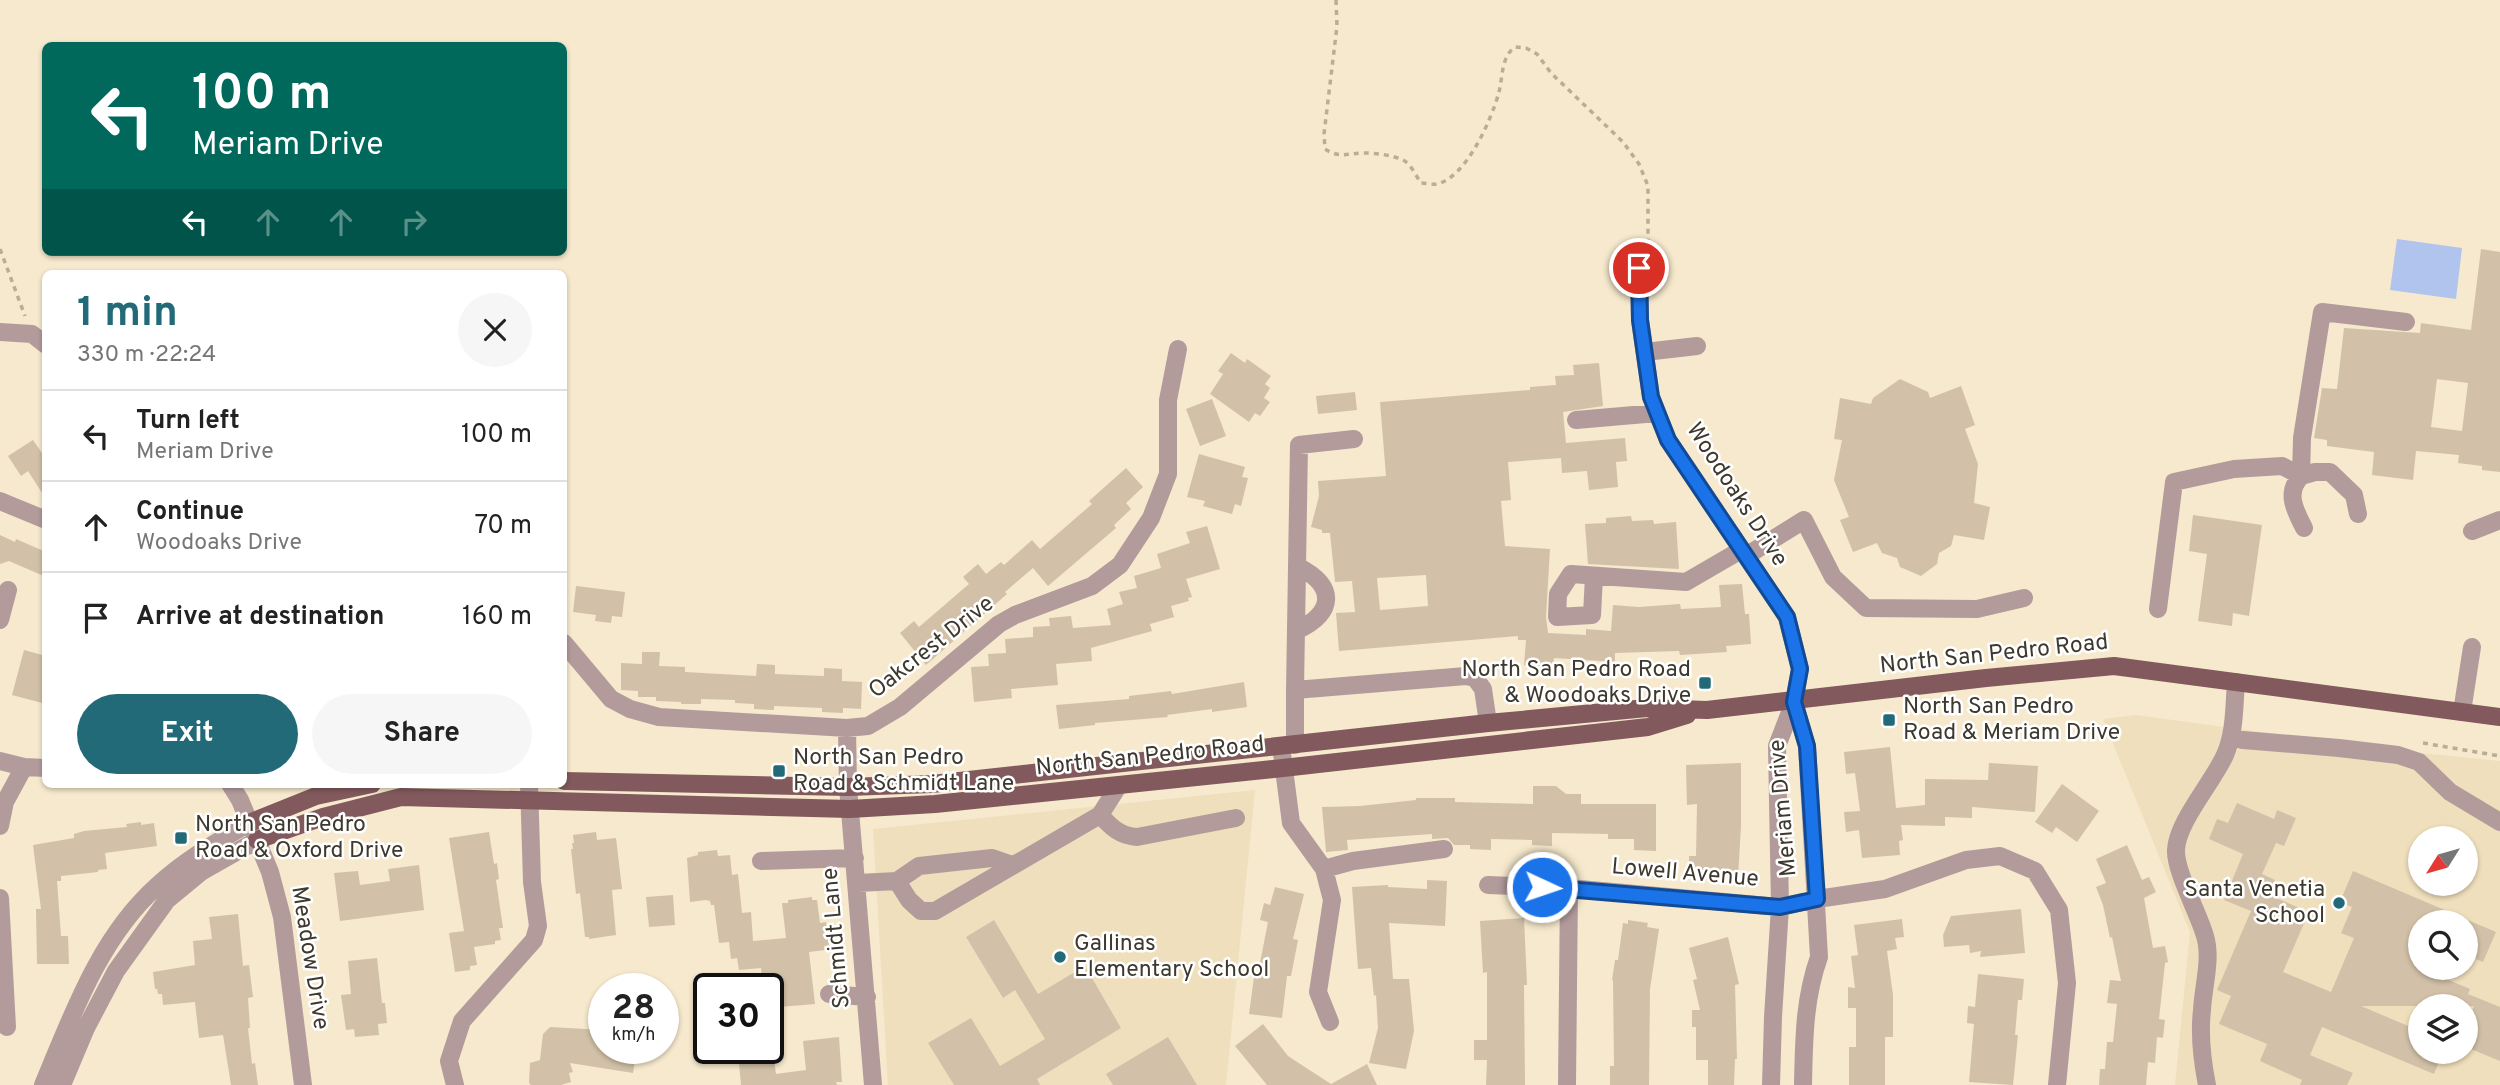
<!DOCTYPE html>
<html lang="en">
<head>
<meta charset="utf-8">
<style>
  :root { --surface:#fff; --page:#f6f6f6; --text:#222; --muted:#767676; --line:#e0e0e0; --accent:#236a78 }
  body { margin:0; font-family:Overpass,sans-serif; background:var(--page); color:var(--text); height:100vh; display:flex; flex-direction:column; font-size:26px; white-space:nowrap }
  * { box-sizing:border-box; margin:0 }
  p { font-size:23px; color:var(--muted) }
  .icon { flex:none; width:38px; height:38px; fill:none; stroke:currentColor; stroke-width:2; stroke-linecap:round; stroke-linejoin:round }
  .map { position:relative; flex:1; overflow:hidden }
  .panel { position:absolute; left:42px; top:270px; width:525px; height:518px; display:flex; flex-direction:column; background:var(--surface); border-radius:10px; box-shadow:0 2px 5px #0004 }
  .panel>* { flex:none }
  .hud { position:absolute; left:42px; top:42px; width:525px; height:214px; border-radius:10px; box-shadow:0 2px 5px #0004; background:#00695c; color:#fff; overflow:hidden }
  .needle { width:46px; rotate:233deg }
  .controls { position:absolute; left:2408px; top:826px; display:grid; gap:14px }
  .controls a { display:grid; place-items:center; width:70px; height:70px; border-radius:50%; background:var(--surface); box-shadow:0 2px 5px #0004; font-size:35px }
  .speed { position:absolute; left:588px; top:973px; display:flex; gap:14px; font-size:35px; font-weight:700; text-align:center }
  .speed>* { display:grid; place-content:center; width:91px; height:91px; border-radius:50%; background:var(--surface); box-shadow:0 2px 5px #0004; line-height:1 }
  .speed small { font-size:18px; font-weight:400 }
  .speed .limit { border:4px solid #111; border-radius:10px; background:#fff; color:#111 }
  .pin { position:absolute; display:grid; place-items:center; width:60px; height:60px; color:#fff; margin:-30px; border:4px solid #fff; border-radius:50%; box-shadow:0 2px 7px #0007 }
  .me { position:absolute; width:77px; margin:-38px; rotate:93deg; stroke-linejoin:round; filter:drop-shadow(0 0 5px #0008) }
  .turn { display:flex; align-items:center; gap:24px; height:147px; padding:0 35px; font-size:32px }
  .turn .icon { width:91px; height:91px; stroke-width:2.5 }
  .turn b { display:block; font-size:49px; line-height:60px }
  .lanes { display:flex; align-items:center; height:66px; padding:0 35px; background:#0003; justify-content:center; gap:35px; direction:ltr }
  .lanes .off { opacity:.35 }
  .round { display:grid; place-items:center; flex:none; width:74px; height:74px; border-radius:37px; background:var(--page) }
  .head { display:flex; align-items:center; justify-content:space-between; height:119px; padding:0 35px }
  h1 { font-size:42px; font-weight:700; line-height:52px; color:var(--accent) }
  .button { display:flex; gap:14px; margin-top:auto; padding:14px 35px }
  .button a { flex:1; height:80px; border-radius:42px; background:var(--accent); color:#fff; font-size:28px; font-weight:700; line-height:80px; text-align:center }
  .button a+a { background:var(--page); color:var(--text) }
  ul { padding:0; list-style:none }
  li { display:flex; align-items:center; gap:21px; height:91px; padding:0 35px; border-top:2px solid var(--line) }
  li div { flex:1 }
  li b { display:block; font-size:26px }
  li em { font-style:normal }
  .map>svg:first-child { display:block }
</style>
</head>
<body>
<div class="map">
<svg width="2500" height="1085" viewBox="0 0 2500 1085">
  <rect width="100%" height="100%" fill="#f6e9cd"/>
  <path fill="#efdfbc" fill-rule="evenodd" d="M2136,715L2392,750L2500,761V1085H2175L2190,932L2103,719ZM2420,838H2466V884H2420ZM2420,922H2466V968H2420ZM2420,1006H2466V1052H2420Z
    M1255,790L1226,1085H888L873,829Z"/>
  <path fill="#b0c4ee" d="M2397,239L2462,248L2456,299L2390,290Z"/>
  <path fill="#d2c1a8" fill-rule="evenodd" d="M2481,249L2500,252V472L2482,470V466L2458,463L2459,455L2416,451L2413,480L2372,475L2374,452L2327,446V440L2314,438L2322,388L2337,389L2344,328L2420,333L2421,323L2471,330ZM2437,379L2468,383L2462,431L2431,427Z
    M1231,353L1245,363L1247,359L1271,376L1265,384L1270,388L1264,398L1270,402L1260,416L1255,413L1249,422L1210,394L1223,374L1218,371Z
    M1599,363L1603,406L1563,412L1566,443L1625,438L1627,461L1616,462L1618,487L1589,490L1587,471L1562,473L1561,458L1508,462L1511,500L1501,501L1505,546L1550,549L1546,617L1548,633L1586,635V629L1611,631L1613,605L1639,607L1680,604L1681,609L1721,607L1719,585L1742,584L1745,614H1749L1751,644L1726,646L1727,652L1680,655L1679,651L1615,653V662L1554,658L1553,667L1524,665L1526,640H1518V636L1339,651L1336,613L1355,612L1352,581L1335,582L1330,533H1322V530L1311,527L1319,496L1318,481L1386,476L1380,402L1530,390V387L1556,385L1555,376L1574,375L1573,365ZM1426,575L1428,606L1380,610L1377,578Z
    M1900,379L1928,392L1930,398L1961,386L1975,425L1965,429L1978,464L1974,503L1990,507L1984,540L1954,535L1951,546L1939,553L1937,564L1921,576L1900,567L1897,558L1882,553L1877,543L1853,552L1840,520L1849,517L1834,480L1842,440L1834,439L1840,398L1871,404L1873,398Z
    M1355,392L1357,410L1318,414L1316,396Z
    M1212,399L1226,436L1200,446L1186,409Z
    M33,440L46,459V499L28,471L21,476L8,456Z
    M1199,454L1245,467L1242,477L1248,478L1241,506L1235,504L1232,514L1203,506L1205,501L1187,497Z
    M1126,468L1143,487L1126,503L1131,509L1114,525L1116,528L1048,586L1033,568L1005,592L1007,594L926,665L900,633L914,621L919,627L969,584L963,577L978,564L986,574L1001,562L1004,565L1032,540L1040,549L1092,504L1089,501Z
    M2193,515L2262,525L2249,616L2233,613L2232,626L2198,621L2207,554L2189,551Z
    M1631,516L1632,521L1653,520L1654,524L1676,522L1679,569L1588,564L1585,524L1606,523V518Z
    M1207,526L1220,569L1186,579L1192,597L1188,598L1189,601L1171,606L1174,617L1150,624L1152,631L1091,648L1092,661L1056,664L1058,685L1011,689L1012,698L974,702L971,667L989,666L988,654L1006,653L1005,639L1033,637V627L1050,626L1049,618L1071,616L1073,628L1111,625L1107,609L1123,604L1119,592L1137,588L1134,576L1161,568L1157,554L1190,543L1186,532Z
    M0,535L15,542L16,539L46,552V577L9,561L0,564Z
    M576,586L625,592L622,617L612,616L611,623L595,621L596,615L573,612Z
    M24,650L46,656V704L12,695Z
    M642,652H660L659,666L685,667V672L756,676L757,664L775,665V674L824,676V668L842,669V681L862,682L861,709L843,708V713L822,712V708L774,706V710L754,709V704L735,703V700L701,699V704H681V702L656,701V697H638V691L621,690V663L642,664Z
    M1244,682L1247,707L1212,712V709L1167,715L1168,717L1095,723V725L1059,729L1056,705L1129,699V696L1171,691L1172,694Z
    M1890,747L1896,808L1925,805V779L1988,780L1989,763L2038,766L2035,812L1972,807V818L1945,817V826L1901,825L1903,840L1899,841L1900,855L1862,858L1859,830L1846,832L1844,812L1860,811L1855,773L1846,774L1844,752Z
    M1741,763V826L1738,877H1723V873L1689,872V856H1696L1697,804L1687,805L1686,765Z
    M2062,784L2099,811L2077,842L2056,827L2052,833L2035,822Z
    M1533,786H1556L1566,794H1581V804H1656V851L1634,850V839H1608V834L1552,833V846L1532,845V840L1491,839V850L1470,849V845H1454L1448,838L1432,839V834L1347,840L1348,850L1326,852L1322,807L1360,806L1416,800V798H1455V802L1533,804Z
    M2237,803L2274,819L2277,810L2296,818L2284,846L2276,843L2262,874L2275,880L2269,895L2309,912L2283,972L2331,992L2354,938L2341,933L2352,907L2340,902L2353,871L2496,932L2483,962L2466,955V922H2420V968L2470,989L2468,994L2500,1007V1061L2466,1047V1026L2474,1006H2361L2420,1031V1052H2443L2434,1074L2322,1027L2310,1055L2353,1073L2347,1085H2300L2302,1080L2260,1061L2267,1044L2219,1024L2231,996L2217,990L2251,911L2224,900L2243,854L2209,839L2217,819L2228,823Z
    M141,822V825L154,823L157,846L105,853L107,869L98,870V872L61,876V881H57L61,936H68L69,964H37L36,909H41L33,845L74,838V834L84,831L127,827L126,824Z
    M489,832L494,864L497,863L499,879L496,880L503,928H499L501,940L495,941V944L474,947L477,965L470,966V970L455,972L449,933L464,931L449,838Z
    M596,832L597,840L616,838L622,889L612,890L616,935L589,939V937H585L580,893L576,894L571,849H573L572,843H574L573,835Z
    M2127,845L2142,880L2149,877L2156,892L2144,898L2153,948L2165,946L2168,962L2165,963L2159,1019L2165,1020L2163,1038L2157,1037L2155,1063L2148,1062L2146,1085H2099L2100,1069H2105L2107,1042H2113L2117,1004L2107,1003L2110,980L2121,981L2112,937L2110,938L2103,905L2096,887L2106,883L2096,859Z
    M717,850L718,856L730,855L732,875L738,874L742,913L751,912L753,941L786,938L782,903H788V900L812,897V900H817L820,923L826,922L829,946H824L825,950L809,952L815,1004L768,1008V989H763L761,968L739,970L737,958L731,959L729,942L719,943L714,905H711L710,901L706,900L690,902L687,858L698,855V852Z
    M419,865L424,910L340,921L334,873L358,871L360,885L390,881L388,869Z
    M1427,880L1447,881L1445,926L1389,923L1393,979H1409L1414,1031L1406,1069L1369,1063L1378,1028L1376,995L1374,996L1371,968L1358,969L1352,887L1388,885V887L1427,889Z
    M1275,887L1304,894L1293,939L1298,940L1291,976H1287L1282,1018L1249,1014L1254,977L1257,978L1268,922L1260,920L1264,903L1270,905Z
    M673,895L675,925L649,927L646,897Z
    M2021,909L2025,953L1980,957L1981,951L1970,953L1969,945L1944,947L1943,935L1951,916Z
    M238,914L243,966L249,965L253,997L248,998L250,1028H248L252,1064L255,1063L258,1085H231L223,1035L199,1038L195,1002L163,1005L162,994H158L157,989H155L153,972L195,965L193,941L212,939L209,917Z
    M1524,918L1527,985H1524L1525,1085H1486L1487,1060H1474V1040H1487V972L1483,973L1480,921Z
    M1902,919L1904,937L1895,938L1897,949L1887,951L1893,995V1037H1885V1085H1849V1047H1856V1008H1848V987L1855,988L1851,956L1858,955L1854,925Z
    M994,920L1038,994L1085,966L1121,1028L1037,1079L1040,1085H954L928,1043L971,1018L1000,1066L1045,1039L1015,990L1003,998L966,937Z
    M1628,920L1648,923L1647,927L1659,929L1650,989L1649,1085H1610V1066H1614L1613,980H1612L1615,960H1618L1623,923L1628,924Z
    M1728,937L1739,984L1735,985L1737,1059H1735L1734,1085H1708V1060H1696V1027H1692V1010H1700L1693,980L1697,979L1689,948Z
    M377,958L382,1003H385L387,1023L378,1024L379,1035L355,1037L354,1029L346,1030L341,995L351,994L348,961Z
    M1978,974L2024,979L2022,1000H2018L2015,1035H2018L2013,1085L1969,1082L1974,1024L1967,1023L1968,1006L1975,1007Z
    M1263,1024L1288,1056L1331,1084L1367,1064L1377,1085H1267L1235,1046Z
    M550,1027L604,1030V1048H637L633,1073L570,1063L573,1072L569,1073L571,1082L561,1085H531L529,1083L530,1063L540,1060L543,1034Z
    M839,1037L842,1082H836L837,1085H741L739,1063L774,1059L776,1074L806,1070L803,1041Z
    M1168,1037L1197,1085H1113L1106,1074Z"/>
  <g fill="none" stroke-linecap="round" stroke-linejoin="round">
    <path stroke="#b8ae98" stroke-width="3.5" stroke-dasharray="5 5" stroke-linecap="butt" d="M1336,0L1337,26L1324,134L1325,149C1340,159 1348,153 1364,153C1376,153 1392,155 1403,160C1411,164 1416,176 1421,183C1426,183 1433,185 1437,184C1467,177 1492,118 1499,92C1503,76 1501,57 1515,47L1526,48L1537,54L1551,73L1623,142L1639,164L1648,186V252
      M0,249L25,316
      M2423,743L2500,756"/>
    <path stroke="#b39b9c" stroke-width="18" d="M1639,268L1640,320L1651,397L1668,440L1787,617L1800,669L1794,702L1777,746L1780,907L1773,1017L1771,1085
      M0,332L32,334L46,345
      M1645,352L1697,346
      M1576,420L1657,413
      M0,501L46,520
      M2304,528C2295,510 2285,493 2301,476L2315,472H2330L2354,495L2358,514
      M2472,531L2500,520
      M1746,556L1804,520L1833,577L1866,608L1977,609L2024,598
      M1594,576L1592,615L1557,617L1558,594L1571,574L1686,582L1741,550
      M2158,609L2174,482L2234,469L2282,466L2301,476L2302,438L2322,312L2406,322
      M0,620L8,590
      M1296,631C1335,613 1337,586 1297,566
      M564,643L611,699L630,709L659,717L847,728L868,726L900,707L999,624L1015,615L1092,586L1120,565L1151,518L1168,474V400L1178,349
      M1295,690L1299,445L1354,439
      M1794,702L1807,746L1819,957C1804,999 1804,1040 1803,1085
      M2462,712L2472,647
      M847,728L848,787L873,1085
      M2232,737L2243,740L2339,748L2398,755L2419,762L2450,792L2500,822
      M1295,745V690L1466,676L1475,678L1483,689L1488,723
      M1281,746L1291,823L1324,869L1332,900L1318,992L1330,1022
      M0,761L24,767L46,768
      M230,784L240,800L270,872L282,917L303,1085
      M1100,815C1111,827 1120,836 1137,837L1236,818
      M0,826L5,802L24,767
      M761,861L855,858
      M1324,869L1353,861L1444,849
      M897,881L919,866L992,858L1012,865
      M858,883L897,881L909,900L921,911H935L1100,815L1119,785
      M1488,885L1569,888L1780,907L1817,899L1885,889L1966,860L2000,856L2035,871L2059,910L2067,983L2057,1085
      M0,898L7,1027
      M829,994L867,997
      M43,1085C72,1016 99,938 157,886C185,860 217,842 249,823
      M62,1085L86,1028L116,971L167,900L201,872L257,840
      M455,1085L449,1061L462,1021L534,940L538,926L532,882L529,784
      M1567,1085L1569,888
      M2207,1085C2202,1060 2199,1036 2202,1010C2203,987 2212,959 2205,936C2199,914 2175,871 2176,850C2177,822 2213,782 2225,755C2235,732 2234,707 2236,682"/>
    <path stroke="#82595c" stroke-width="18" d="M564,781L848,787L932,784L1488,723L1647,708L1707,710L1986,678L2114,666L2500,717
      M249,823L316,796L372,784
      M257,840L323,817L401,797L850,809L935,804L1283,768L1648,727L1687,715"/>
  </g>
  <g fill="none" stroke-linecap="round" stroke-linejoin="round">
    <g stroke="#114b97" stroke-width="18">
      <path id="route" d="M1542,887L1780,907L1817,899L1807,746L1794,702L1800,669L1787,617L1668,440L1651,397L1640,320L1639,268"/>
    </g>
    <use href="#route" stroke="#1a73e8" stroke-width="12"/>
  </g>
  <g fill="#236a78" stroke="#fff" stroke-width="2.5">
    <rect x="1698" y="676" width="14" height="14" rx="3.5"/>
    <rect x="1882" y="713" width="14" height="14" rx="3.5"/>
    <rect x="772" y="764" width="14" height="14" rx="3.5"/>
    <rect x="174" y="831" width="14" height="14" rx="3.5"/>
    <circle cx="2339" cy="903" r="7"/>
    <circle cx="1060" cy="957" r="7"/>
  </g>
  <g text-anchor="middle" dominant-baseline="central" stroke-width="5" stroke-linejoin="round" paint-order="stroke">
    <g font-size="23" fill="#3e392e" stroke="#fff">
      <text transform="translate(1736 495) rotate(57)">Woodoaks Drive</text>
      <text transform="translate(932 648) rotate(-38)">Oakcrest Drive</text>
      <text transform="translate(1994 655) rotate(-6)">North San Pedro Road</text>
      <text transform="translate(1150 757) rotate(-6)">North San Pedro Road</text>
      <text transform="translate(1784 808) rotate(-95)">Meriam Drive</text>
      <text transform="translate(1685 874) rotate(5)">Lowell Avenue</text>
      <text transform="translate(837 938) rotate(-95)">Schmidt Lane</text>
      <text transform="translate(309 958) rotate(81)">Meadow Drive</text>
    </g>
    <g font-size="23" fill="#3e392e" stroke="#fff" text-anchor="start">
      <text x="1691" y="670" text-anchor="end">North San Pedro Road<tspan x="1691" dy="26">&amp; Woodoaks Drive</tspan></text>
      <text x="1903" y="707">North San Pedro<tspan x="1903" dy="26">Road &amp; Meriam Drive</tspan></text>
      <text x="793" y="758">North San Pedro<tspan x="793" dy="26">Road &amp; Schmidt Lane</tspan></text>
      <text x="195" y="825">North San Pedro<tspan x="195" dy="26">Road &amp; Oxford Drive</tspan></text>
      <text x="2325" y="890" text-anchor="end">Santa Venetia<tspan x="2325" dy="26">School</tspan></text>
      <text x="1074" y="944">Gallinas<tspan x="1074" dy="26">Elementary School</tspan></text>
    </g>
  </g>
</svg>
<div class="controls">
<a><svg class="needle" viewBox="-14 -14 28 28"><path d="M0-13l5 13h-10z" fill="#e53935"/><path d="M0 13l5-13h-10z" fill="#767676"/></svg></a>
<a><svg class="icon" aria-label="search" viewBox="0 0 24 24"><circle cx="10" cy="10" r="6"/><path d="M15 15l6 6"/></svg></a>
<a><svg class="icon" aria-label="layers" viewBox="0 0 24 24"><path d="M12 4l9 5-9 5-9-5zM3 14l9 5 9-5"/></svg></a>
</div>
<div class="speed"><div>28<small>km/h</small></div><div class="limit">30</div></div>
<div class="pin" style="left:1639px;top:268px;background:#d93025"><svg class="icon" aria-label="arrive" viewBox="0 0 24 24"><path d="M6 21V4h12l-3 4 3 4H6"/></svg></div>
<svg class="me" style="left:1542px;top:887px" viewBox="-20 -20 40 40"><circle r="17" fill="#1a73e8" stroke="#fff" stroke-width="3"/><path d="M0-11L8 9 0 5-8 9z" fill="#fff"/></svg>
<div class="hud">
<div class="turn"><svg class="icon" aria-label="left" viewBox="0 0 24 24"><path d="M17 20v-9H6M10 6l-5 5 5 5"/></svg><div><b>100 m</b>Meriam Drive</div></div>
<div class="lanes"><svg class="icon" aria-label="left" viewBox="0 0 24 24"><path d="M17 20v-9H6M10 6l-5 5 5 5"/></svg><svg class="icon off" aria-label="ahead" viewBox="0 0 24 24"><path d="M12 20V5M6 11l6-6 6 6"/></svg><svg class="icon off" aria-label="ahead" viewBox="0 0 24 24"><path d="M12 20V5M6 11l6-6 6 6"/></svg><svg class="icon off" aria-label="right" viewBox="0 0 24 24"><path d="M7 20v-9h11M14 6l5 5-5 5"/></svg></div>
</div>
<section class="panel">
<div class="head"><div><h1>1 min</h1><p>330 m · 22:24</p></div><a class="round"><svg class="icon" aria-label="close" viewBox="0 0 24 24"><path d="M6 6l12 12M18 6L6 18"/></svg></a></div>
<ul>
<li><svg class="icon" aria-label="left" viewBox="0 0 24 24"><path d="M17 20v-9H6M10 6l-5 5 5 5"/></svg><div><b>Turn left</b><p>Meriam Drive</p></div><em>100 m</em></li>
<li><svg class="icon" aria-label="ahead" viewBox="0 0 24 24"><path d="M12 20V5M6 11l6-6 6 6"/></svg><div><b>Continue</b><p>Woodoaks Drive</p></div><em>70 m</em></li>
<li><svg class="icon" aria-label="arrive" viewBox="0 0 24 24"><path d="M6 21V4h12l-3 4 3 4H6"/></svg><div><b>Arrive at destination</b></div><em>160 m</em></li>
</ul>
<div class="button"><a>Exit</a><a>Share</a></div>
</section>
</div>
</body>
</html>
